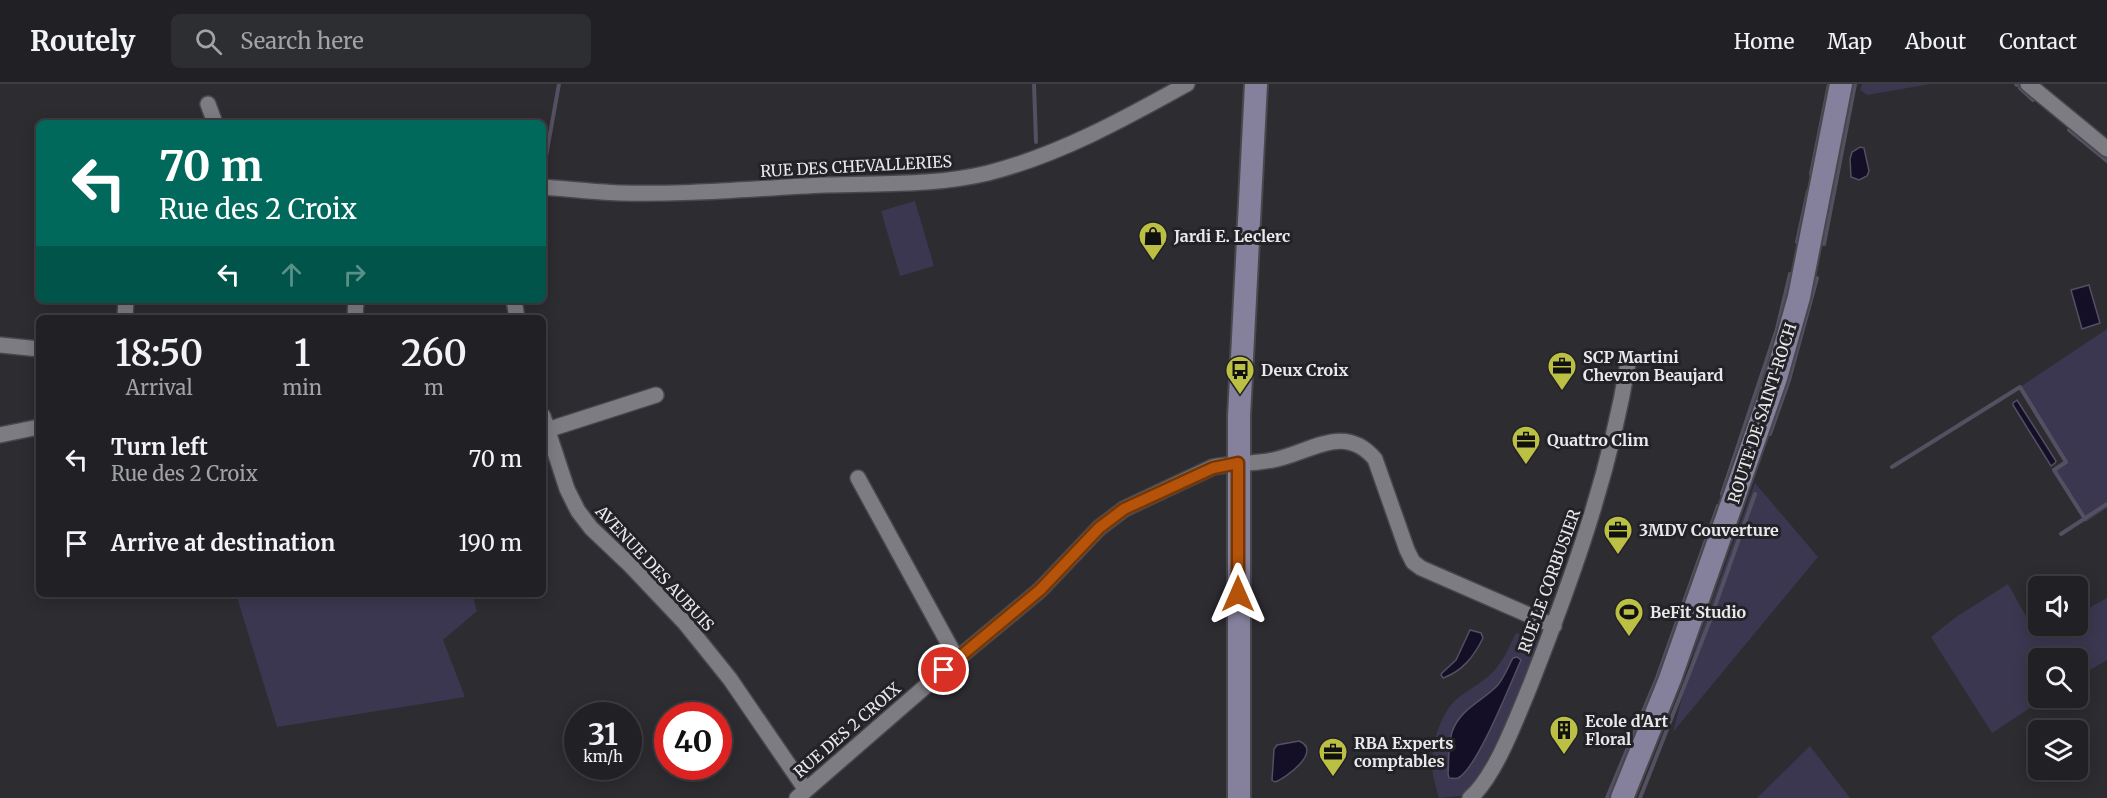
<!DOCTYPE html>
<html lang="en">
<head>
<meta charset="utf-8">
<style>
  :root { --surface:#212125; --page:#2d2e32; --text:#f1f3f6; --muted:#a2a3a7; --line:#3e3e42 }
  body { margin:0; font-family:Merriweather,serif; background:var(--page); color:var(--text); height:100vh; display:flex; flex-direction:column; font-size:22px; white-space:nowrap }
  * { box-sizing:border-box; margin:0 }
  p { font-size:20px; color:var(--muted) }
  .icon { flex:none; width:33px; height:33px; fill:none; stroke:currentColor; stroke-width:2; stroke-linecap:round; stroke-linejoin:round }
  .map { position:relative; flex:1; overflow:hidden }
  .panel { position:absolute; left:36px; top:231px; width:510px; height:282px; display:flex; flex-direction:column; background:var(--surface); border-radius:9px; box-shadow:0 3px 15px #0003,0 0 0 2px var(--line) }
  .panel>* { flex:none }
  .hud { position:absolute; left:36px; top:36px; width:510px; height:183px; border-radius:9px; box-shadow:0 3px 15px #0003,0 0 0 2px var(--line); background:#00695c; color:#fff; overflow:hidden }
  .fabs { position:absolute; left:2028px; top:492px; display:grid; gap:12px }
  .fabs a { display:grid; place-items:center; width:60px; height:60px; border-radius:9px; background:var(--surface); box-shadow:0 3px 15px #0003,0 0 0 2px var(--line); font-size:30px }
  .speed { position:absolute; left:564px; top:618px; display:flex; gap:12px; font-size:30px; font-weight:700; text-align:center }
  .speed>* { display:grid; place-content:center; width:78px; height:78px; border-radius:50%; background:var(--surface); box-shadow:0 3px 15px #0003,0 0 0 2px var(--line); line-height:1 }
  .speed small { font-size:15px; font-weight:400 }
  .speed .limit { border:9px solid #d22; background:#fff; color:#111 }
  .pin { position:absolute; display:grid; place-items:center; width:51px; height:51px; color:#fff; margin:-26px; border:3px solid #fff; border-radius:50%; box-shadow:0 2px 6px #0007 }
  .me { position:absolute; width:66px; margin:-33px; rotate:0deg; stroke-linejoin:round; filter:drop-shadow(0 0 4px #0008) }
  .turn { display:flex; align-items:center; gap:21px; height:126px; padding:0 24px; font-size:27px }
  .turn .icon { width:78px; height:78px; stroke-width:2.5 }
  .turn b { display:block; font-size:42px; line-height:51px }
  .lanes { display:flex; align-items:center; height:57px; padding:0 24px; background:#0003; justify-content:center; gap:30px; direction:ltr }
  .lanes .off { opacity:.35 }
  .eta { display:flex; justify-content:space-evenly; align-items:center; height:102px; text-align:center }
  .eta b { font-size:36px; font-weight:600; line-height:42px }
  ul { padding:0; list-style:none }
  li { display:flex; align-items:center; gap:18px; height:84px; padding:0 24px }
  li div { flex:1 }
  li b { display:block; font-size:22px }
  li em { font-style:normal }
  header { display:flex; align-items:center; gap:36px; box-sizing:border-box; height:84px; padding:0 30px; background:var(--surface); border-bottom:2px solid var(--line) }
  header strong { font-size:28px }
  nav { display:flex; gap:33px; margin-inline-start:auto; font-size:21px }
  .search { width:420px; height:54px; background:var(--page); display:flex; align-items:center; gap:15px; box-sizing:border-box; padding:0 21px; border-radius:9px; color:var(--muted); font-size:22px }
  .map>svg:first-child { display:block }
</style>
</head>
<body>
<header>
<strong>Routely</strong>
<div class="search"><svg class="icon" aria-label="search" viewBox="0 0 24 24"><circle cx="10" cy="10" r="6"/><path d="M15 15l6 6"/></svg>Search here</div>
<nav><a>Home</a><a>Map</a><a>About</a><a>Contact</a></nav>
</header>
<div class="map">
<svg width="2107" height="714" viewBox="0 0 2107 714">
  <rect width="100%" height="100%" fill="#2c2c31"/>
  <path fill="#3b3750" d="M1862,0H1931L1867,11L1860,6Z
    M915,117L934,182L900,192L881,127Z
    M2107,245V424L2086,438L2054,386L2066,378L2020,303Z
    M1755,399L1818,473L1673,648L1695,564Z
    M2008,500L2037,552L2056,542H2078V530L2107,514V576L2078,593V574H2038V614H2045L1992,649L1931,553L1956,533Z
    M236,510H472L477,527L443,556L465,613L277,643Z
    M1516,549L1542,558L1501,649L1473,703L1461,712L1439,714C1437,707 1435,699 1433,691C1429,667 1439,629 1458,614C1469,605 1482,599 1492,589C1503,578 1509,563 1516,549Z
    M1810,662L1850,714H1757Z"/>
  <path fill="#140f27" stroke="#545062" stroke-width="1.5" d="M1860,63L1864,64L1869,87L1867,92L1859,96L1851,93L1850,75L1852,68Z
    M2089,201L2100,239L2082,245L2071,206Z
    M2017,316L2056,377L2055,379L2051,382L2013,321V319Z
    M1470,546L1481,549L1483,554C1474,572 1463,587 1443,594L1441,591L1442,589L1456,576Z
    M1517,573L1521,576C1511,598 1477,685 1458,694C1455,695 1453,694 1449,694L1448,690C1449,676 1448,661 1452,648C1460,625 1481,618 1497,602C1504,594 1508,583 1513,574Z
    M1299,657C1323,667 1286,694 1275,698L1272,696L1274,665L1277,661Z"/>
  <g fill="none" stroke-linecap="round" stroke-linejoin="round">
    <path stroke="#545062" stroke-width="4" d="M1034,0L1036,58
      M2016,0L2017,1
      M2020,4L2033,16
      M2069,46L2107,77
      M543,89L559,0
      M1811,90L1829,0
      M1797,158L1808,107
      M1824,160L1855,0
      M1770,350L1789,296L1817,194
      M1892,383L2020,303L2066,378L2054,386L2085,435
      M1722,410L1777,245L1790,190
      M2061,450L2107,420
      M1607,714L1657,594L1718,422
      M1640,714L1709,539L1755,410"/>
    <g stroke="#48474c" stroke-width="18">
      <path id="street" d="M2028,0L2107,65
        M208,20L215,39
        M543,103C569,105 594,108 620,109C688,111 757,104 825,101C880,99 934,102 988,89C1059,71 1124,35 1187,0
        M514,216L517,234
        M125,234L126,216
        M355,234L356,216
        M0,261L39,265
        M543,332L567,405L578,427L591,444L631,482L685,539L730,595L806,706
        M547,346L656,311
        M0,351L39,343
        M858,394L957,575
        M797,714L957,575L1040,506L1099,444L1124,425L1213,383C1233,379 1253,380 1273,376C1310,369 1344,338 1375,375L1407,466L1413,478L1421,484L1554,542
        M1470,714C1495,693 1517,633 1530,602C1572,495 1609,393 1628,279"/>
    </g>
    <g stroke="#48474c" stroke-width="26">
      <path id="secondary" d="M1239,714V332L1256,0
        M1622,714L1670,595L1776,294L1799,213L1841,0"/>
    </g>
    <use href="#street" stroke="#7d7c82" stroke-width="15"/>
    <use href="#secondary" stroke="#85809c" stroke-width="22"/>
  </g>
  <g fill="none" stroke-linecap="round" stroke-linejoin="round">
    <g stroke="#753606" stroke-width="15">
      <path id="route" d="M944,586L1040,506L1099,444L1124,425L1213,384L1238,379V510"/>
    </g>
    <use href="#route" stroke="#b45309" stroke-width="10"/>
  </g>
  <defs>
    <g id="shop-pin" transform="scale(1.5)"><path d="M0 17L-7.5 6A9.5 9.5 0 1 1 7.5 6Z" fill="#bbc045" stroke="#232227"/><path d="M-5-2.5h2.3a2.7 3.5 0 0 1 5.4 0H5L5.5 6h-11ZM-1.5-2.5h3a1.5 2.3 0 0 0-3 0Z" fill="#111"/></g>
    <g id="office-pin" transform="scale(1.5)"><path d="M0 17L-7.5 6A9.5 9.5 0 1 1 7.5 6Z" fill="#bbc045" stroke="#232227"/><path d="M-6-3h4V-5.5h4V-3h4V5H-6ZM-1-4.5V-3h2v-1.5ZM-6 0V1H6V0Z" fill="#111"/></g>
    <g id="bus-pin" transform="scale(1.5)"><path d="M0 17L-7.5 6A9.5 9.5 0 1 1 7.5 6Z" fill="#bbc045" stroke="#232227"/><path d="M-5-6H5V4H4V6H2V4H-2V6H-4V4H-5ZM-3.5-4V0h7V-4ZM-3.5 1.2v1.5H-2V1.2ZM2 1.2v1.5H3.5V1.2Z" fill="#111"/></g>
    <g id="stadium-pin" transform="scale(1.5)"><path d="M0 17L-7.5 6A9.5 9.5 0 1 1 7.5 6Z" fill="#bbc045" stroke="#232227"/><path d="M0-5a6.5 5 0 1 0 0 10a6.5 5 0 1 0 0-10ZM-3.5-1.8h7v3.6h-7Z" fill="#111"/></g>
    <g id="building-pin" transform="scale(1.5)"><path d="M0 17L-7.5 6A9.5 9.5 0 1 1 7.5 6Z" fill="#bbc045" stroke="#232227"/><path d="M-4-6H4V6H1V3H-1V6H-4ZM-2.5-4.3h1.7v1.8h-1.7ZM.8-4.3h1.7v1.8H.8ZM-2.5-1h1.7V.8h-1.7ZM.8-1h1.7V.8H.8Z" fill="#111"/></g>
  </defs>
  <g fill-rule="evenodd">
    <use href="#shop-pin" x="1153" y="152"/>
    <use href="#office-pin" x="1562" y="282"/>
    <use href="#bus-pin" x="1240" y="286"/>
    <use href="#office-pin" x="1526" y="356"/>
    <use href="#office-pin" x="1618" y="446"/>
    <use href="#stadium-pin" x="1629" y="528"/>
    <use href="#building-pin" x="1564" y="646"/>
    <use href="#office-pin" x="1333" y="668"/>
  </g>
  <g text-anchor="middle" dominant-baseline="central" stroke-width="6" stroke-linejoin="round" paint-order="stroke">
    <g font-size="16" fill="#e9e9ec" stroke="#232227">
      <text transform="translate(856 82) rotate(-3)">RUE DES CHEVALLERIES</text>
      <text transform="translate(1762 329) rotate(-72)">ROUTE DE SAINT-ROCH</text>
      <text transform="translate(655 484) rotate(47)">AVENUE DES AUBUIS</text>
      <text transform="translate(1549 497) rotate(-70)">RUE LE CORBUSIER</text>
      <text transform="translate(847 646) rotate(-41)">RUE DES 2 CROIX</text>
    </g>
    <g font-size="16" font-weight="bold" fill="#e9e9ec" stroke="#232227" text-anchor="start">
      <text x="1174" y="152">Jardi E. Leclerc</text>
      <text x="1583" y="273">SCP Martini<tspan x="1583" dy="18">Chevron Beaujard</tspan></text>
      <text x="1261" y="286">Deux Croix</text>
      <text x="1547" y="356">Quattro Clim</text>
      <text x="1639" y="446">3MDV Couverture</text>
      <text x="1650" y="528">BeFit Studio</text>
      <text x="1585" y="637">Ecole d'Art<tspan x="1585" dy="18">Floral</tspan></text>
      <text x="1354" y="659">RBA Experts<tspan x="1354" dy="18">comptables</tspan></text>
    </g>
  </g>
</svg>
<div class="fabs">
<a><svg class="icon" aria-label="sound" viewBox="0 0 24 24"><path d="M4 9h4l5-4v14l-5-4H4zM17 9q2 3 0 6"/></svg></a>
<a><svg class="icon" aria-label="search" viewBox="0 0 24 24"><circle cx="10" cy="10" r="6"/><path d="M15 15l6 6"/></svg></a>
<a><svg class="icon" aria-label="layers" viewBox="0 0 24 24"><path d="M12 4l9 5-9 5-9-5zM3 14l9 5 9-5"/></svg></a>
</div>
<div class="speed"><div>31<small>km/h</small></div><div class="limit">40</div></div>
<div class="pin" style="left:944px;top:586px;background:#d93025"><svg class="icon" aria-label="arrive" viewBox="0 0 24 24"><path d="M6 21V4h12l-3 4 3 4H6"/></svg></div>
<svg class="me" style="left:1238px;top:510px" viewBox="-20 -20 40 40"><path d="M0-17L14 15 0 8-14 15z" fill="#b45309" stroke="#fff" stroke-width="4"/></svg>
<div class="hud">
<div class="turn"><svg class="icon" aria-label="left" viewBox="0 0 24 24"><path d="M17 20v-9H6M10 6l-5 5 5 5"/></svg><div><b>70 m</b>Rue des 2 Croix</div></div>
<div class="lanes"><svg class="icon" aria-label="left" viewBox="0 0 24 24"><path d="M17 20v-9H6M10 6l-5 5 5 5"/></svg><svg class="icon off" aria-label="ahead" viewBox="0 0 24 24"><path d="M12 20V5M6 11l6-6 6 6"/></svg><svg class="icon off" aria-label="right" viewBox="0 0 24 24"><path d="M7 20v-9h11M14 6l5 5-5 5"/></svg></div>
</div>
<section class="panel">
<div class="eta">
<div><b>18:50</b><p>Arrival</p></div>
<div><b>1</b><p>min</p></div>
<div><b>260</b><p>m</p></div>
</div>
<ul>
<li><svg class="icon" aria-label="left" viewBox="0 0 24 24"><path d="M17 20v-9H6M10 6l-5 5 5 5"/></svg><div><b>Turn left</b><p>Rue des 2 Croix</p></div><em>70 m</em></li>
<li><svg class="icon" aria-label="arrive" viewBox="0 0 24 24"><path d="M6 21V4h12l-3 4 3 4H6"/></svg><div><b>Arrive at destination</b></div><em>190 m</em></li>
</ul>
</section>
</div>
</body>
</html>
